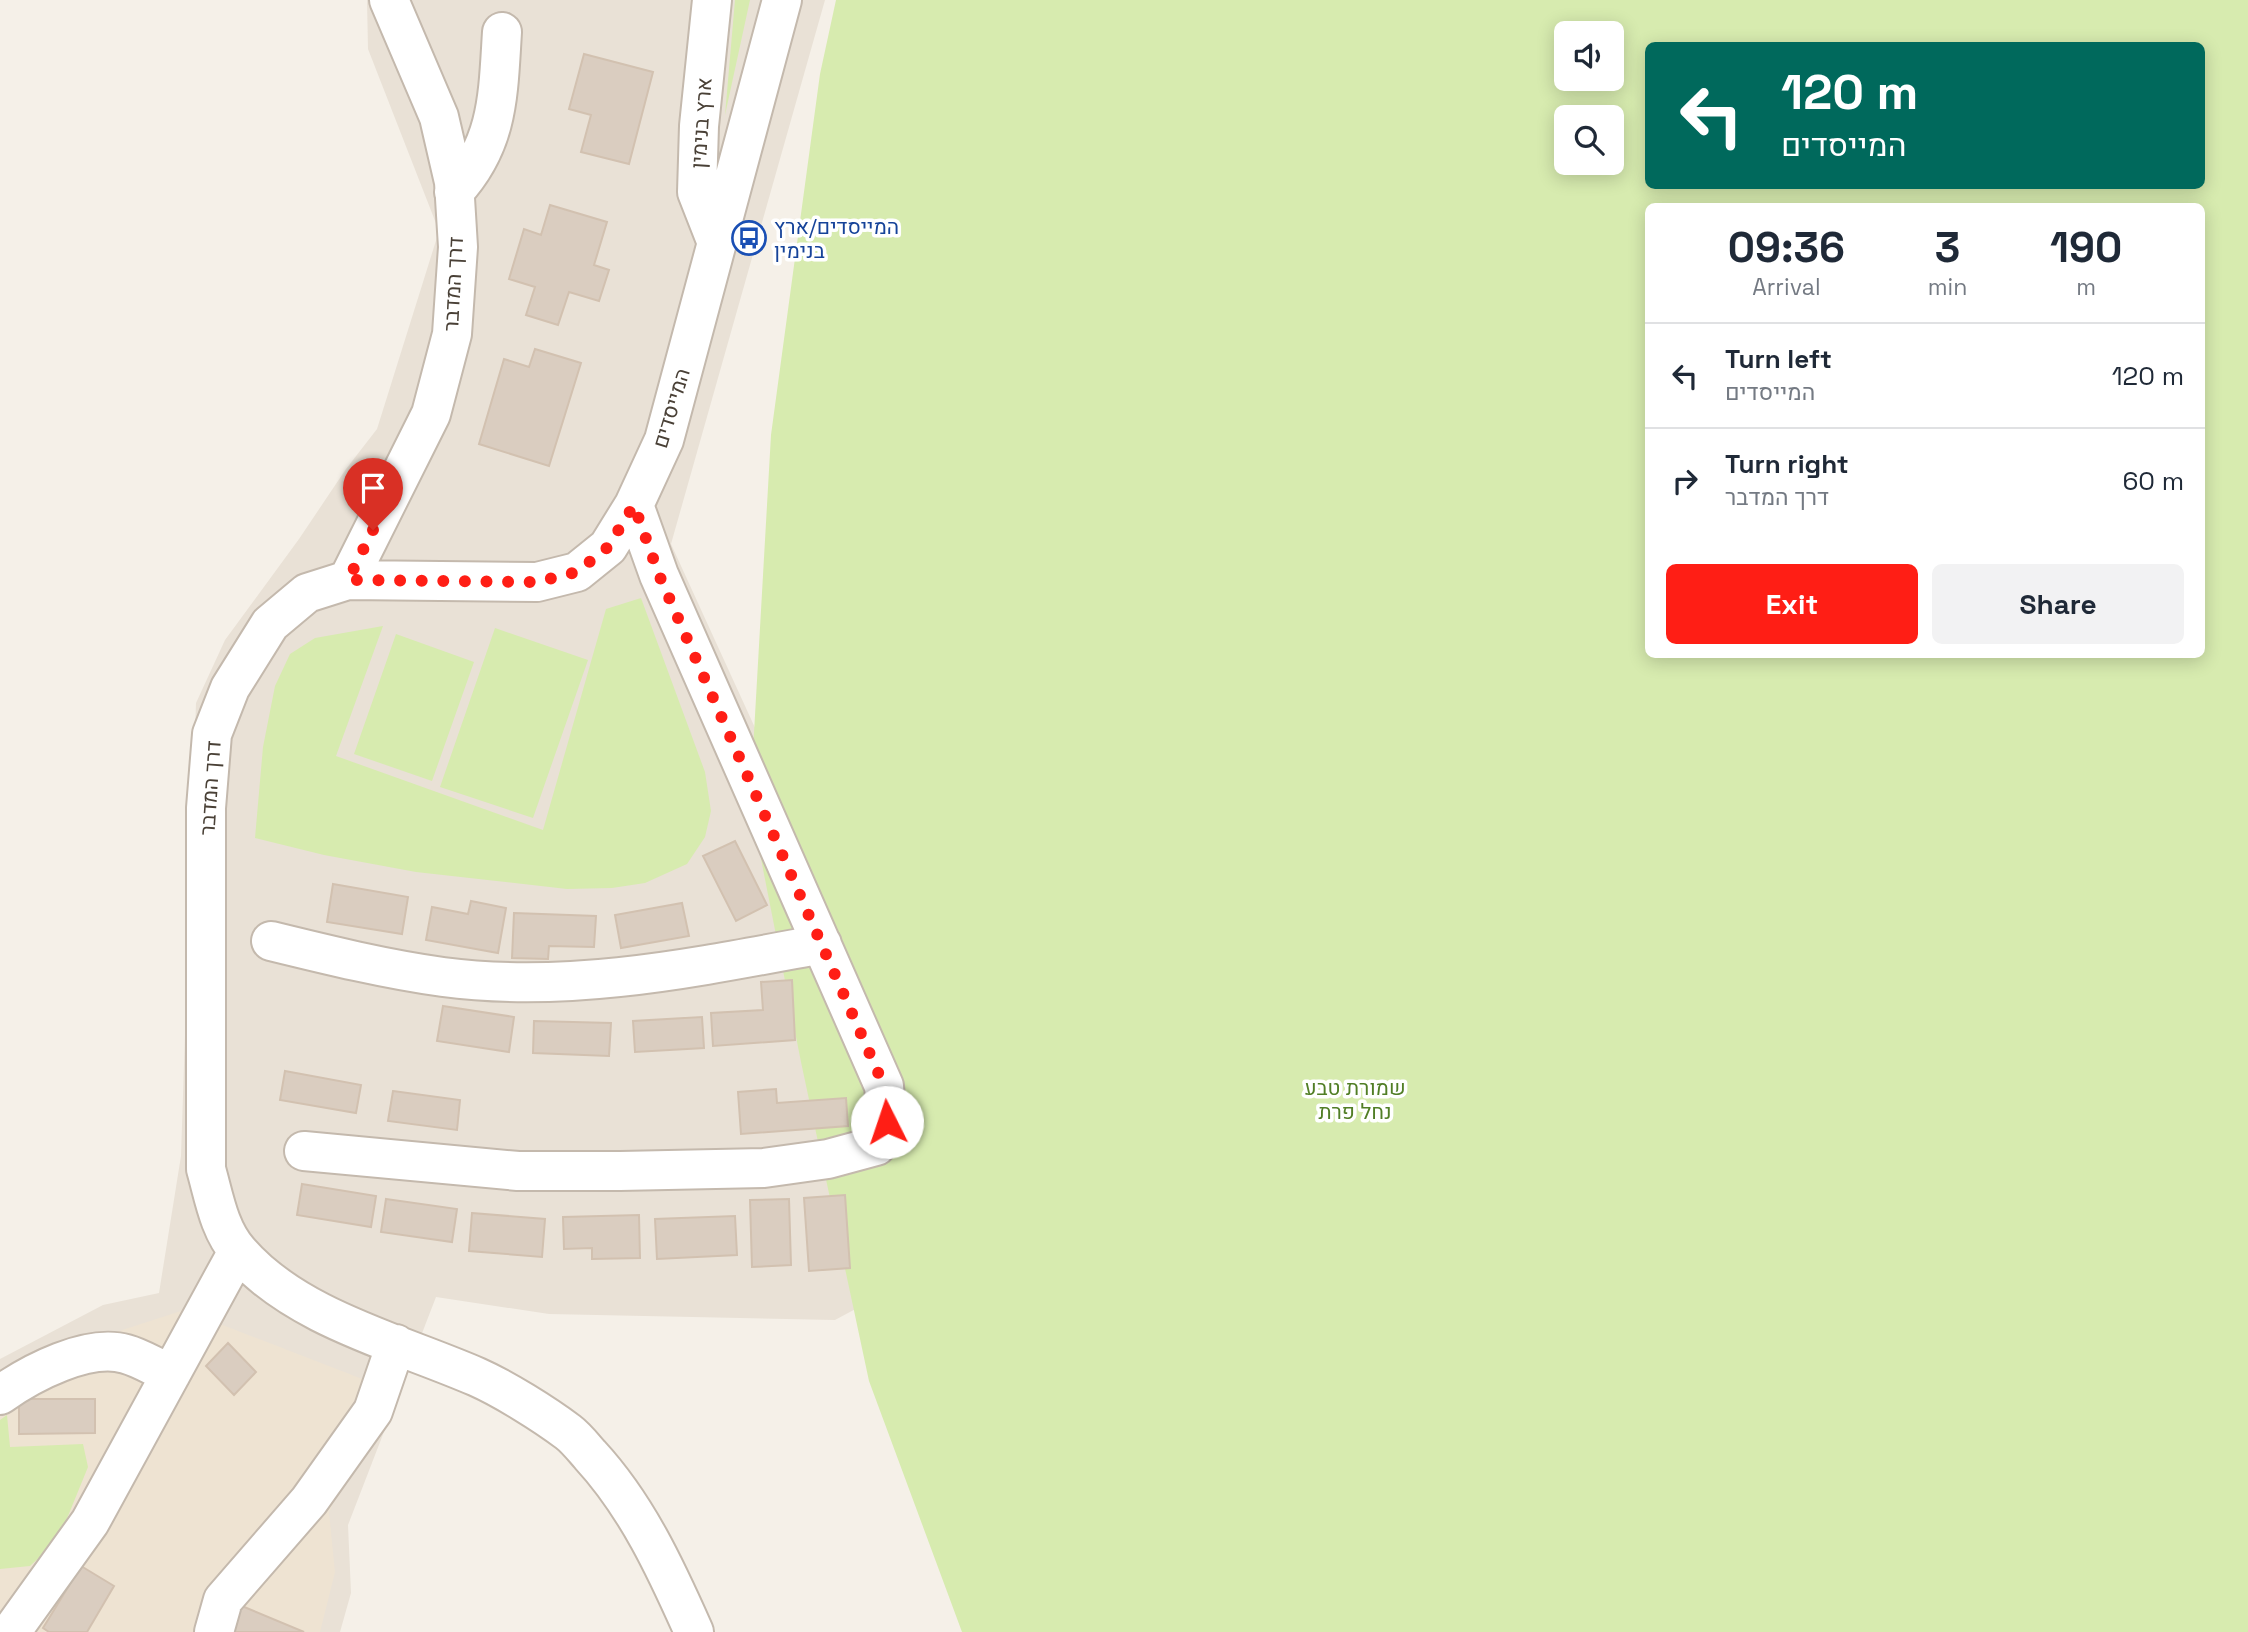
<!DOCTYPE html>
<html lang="en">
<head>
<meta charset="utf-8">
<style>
  :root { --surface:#fff; --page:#f2f2f3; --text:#1f2937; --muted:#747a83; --line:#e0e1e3; --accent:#ff1e15 }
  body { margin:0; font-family:"Space Grotesk",Heebo,sans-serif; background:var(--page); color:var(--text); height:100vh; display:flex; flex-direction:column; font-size:26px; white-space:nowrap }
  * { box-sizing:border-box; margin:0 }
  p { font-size:23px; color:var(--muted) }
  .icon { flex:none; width:38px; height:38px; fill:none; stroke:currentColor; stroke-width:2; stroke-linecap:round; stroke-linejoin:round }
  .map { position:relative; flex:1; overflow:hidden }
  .side { position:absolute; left:1645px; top:203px; width:560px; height:455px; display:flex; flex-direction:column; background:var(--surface); border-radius:10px; box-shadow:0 4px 18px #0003 }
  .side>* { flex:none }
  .guide { position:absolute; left:1645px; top:42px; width:560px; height:147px; border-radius:10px; box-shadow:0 4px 18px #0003; background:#00695c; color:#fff; overflow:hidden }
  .controls { position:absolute; left:1554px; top:21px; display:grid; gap:14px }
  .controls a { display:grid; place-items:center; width:70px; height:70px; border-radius:10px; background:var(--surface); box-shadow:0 4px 18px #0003; font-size:35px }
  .pin { position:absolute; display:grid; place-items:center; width:60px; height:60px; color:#fff; margin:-72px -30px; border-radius:50% 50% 50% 0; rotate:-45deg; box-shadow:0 0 7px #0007 }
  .pin .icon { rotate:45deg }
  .me { position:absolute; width:77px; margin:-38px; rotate:356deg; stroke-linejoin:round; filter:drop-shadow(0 0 5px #0008) }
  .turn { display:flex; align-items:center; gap:24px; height:147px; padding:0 21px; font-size:32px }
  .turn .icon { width:91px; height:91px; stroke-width:2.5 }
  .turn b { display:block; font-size:49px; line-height:60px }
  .eta { display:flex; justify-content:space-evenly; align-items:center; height:119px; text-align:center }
  .eta b { font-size:42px; font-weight:600; line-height:49px }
  .cta { display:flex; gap:14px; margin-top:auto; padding:14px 21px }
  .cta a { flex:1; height:80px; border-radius:10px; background:var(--accent); color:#fff; font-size:28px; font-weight:600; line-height:80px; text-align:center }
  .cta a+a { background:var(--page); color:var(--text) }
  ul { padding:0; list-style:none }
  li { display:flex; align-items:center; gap:21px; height:105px; padding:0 21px; border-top:2px solid var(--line) }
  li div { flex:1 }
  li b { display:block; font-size:26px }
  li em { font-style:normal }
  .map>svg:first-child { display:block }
</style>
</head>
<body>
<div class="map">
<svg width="2248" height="1632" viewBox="0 0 2248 1632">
  <rect width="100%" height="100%" fill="#f5f0e8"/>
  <path fill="#e9e1d6" d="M367,0H825L671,544L988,1238L835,1320L549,1314L436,1297L348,1525L351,1593L340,1632H0V1359L103,1305L159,1293L181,1156L196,703L225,640L299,539L346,469L377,429L439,231L368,49Z"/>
  <path fill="#eee3d2" d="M184,1310L388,1389L329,1512L335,1572L320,1632H0V1382L30,1360Z"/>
  <path fill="#d7ebaf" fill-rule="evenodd" d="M735,0H750L725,115Z
    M836,0H2248V1632H962L869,1381L801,1062L750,803L771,435L820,74ZM1566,33H1612V79H1566ZM1648,46H2202V186H1648ZM1566,117H1612V163H1566ZM1648,206H2202V654H1648Z
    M641,598L705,772L711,811L705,837L687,864L645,883L612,888L567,889L416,872L324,855L255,838L263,747L275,686L290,654L315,638L383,626L336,756L543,830L606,609Z
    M495,628L588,660L533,818L440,787Z
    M396,634L474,662L432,781L354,754Z
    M7,1415L10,1447L83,1444L88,1467L68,1516L54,1544L30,1566L0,1569V1420Z"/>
  <path fill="#dacdc0" stroke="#d2c1b0" stroke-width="2" d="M584,54L653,72L629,164L581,152L591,115L569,109Z
    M550,205L607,222L594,265L609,270L599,301L569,292L558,325L526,315L535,287L509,279L524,229L541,235Z
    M535,349L581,363L549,466L479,444L504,359L529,367Z
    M735,841L767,905L736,921L703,856Z
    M333,884L408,897L402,934L327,922Z
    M471,901L506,908L498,953L426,940L432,907L468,914Z
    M682,903L689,936L621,948L615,915Z
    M514,913L596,916L594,947L549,946L548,959L512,958Z
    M792,980L795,1040L713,1046L711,1013L763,1010L761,982Z
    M443,1006L514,1017L509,1052L437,1041Z
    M702,1017L704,1048L635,1052L633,1021Z
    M534,1021L611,1023L609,1056L533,1053Z
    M285,1071L361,1085L356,1113L280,1100Z
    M776,1089L777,1103L846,1098L848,1126L741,1134L738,1092Z
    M393,1091L460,1100L457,1130L388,1121Z
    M302,1184L376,1196L371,1227L297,1215Z
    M845,1195L850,1268L809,1271L804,1198Z
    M386,1199L457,1209L452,1242L381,1232Z
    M789,1199L791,1265L752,1267L750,1200Z
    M472,1213L545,1219L542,1257L469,1251Z
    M639,1215L640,1258L592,1259V1248L564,1249L563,1217Z
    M735,1216L737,1255L657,1259L655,1219Z
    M228,1343L256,1372L234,1395L206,1366Z
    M19,1399H95V1433L19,1434Z
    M81,1566L114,1586L87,1632H49L43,1628Z
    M237,1604L304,1632H225Z"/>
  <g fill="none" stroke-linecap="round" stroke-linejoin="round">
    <g stroke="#c4b9ad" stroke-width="42">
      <path id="minor" d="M712,0L699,126L697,192L717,243
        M454,192C499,143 498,95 502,32
        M348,580L431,414L452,334L458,247L454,182L439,117L389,0
        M271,941C328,955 385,969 443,977C570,994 697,967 822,944
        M304,1151L518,1171H620L764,1168L828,1159L876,1146L887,1122L884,1086L659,575L634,505
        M0,1395C31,1373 88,1343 126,1354C141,1358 156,1368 171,1374
        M11,1632L90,1522L238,1251
        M214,1632L223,1600L309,1501L373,1411L396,1344
        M694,1632C666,1569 637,1506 590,1455C583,1447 576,1438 568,1432C544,1414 504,1389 477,1377C399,1343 296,1318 239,1252C219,1230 214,1197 206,1169V808L212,734L230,688L270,624L307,593L348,580L537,582L577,572L608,547L634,505L664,440L782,0"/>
    </g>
    <use href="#minor" stroke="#fff" stroke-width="38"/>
  </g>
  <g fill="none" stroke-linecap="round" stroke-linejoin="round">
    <path stroke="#ff1e15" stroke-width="12" stroke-dasharray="0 21.6" d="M373,530L348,580L537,582L577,572L608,547L634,505L659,575L884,1086L887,1122"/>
  </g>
  <defs>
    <g id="bus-ring" transform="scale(1.75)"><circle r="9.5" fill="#fff" stroke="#1a4fb4" stroke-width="1.5"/><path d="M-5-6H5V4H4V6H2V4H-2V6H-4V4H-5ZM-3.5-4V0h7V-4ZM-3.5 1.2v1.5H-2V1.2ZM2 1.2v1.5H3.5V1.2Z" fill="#1a4fb4"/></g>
  </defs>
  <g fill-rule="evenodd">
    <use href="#bus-ring" x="749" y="238"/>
  </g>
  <g text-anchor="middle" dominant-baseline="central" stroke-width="7" stroke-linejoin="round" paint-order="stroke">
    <g font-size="21" fill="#494036" stroke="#fff">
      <text transform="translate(701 123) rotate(-86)">ארץ בנימין</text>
      <text transform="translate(453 284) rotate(-87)">דרך המדבר</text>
      <text transform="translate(671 408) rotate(-73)">המייסדים</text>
      <text transform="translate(210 788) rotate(-86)">דרך המדבר</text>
    </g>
    <g font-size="21" fill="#164399" stroke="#fff" text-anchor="start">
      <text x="774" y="226">המייסדים/ארץ<tspan x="774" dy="24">בנימין</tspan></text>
    </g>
    <g font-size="21" fill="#517e26" stroke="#fff">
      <text x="1355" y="1087">שמורת טבע<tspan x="1355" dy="24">נחל פרת</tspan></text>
    </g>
  </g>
</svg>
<div class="controls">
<a><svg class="icon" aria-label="sound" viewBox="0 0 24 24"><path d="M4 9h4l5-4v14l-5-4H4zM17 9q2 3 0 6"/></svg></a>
<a><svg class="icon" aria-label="search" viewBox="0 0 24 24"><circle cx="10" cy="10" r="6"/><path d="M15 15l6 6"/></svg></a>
</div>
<div class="pin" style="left:373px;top:530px;background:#d93025"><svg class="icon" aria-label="arrive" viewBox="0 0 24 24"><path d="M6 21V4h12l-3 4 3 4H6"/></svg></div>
<svg class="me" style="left:887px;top:1122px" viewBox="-20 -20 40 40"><circle r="19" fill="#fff"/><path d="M0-13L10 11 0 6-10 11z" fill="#ff1e15"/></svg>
<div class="guide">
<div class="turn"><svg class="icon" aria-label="left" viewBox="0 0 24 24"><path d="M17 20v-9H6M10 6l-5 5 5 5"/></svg><div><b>120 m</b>המייסדים</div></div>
</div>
<section class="side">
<div class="eta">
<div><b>09:36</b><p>Arrival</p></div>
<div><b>3</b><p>min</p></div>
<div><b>190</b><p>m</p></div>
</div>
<ul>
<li><svg class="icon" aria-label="left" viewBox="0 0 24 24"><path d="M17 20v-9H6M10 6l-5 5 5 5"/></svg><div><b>Turn left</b><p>המייסדים</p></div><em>120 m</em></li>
<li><svg class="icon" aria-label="right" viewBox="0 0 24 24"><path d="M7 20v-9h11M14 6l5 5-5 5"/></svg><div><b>Turn right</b><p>דרך המדבר</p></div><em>60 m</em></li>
</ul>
<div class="cta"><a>Exit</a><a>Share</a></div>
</section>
</div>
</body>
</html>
